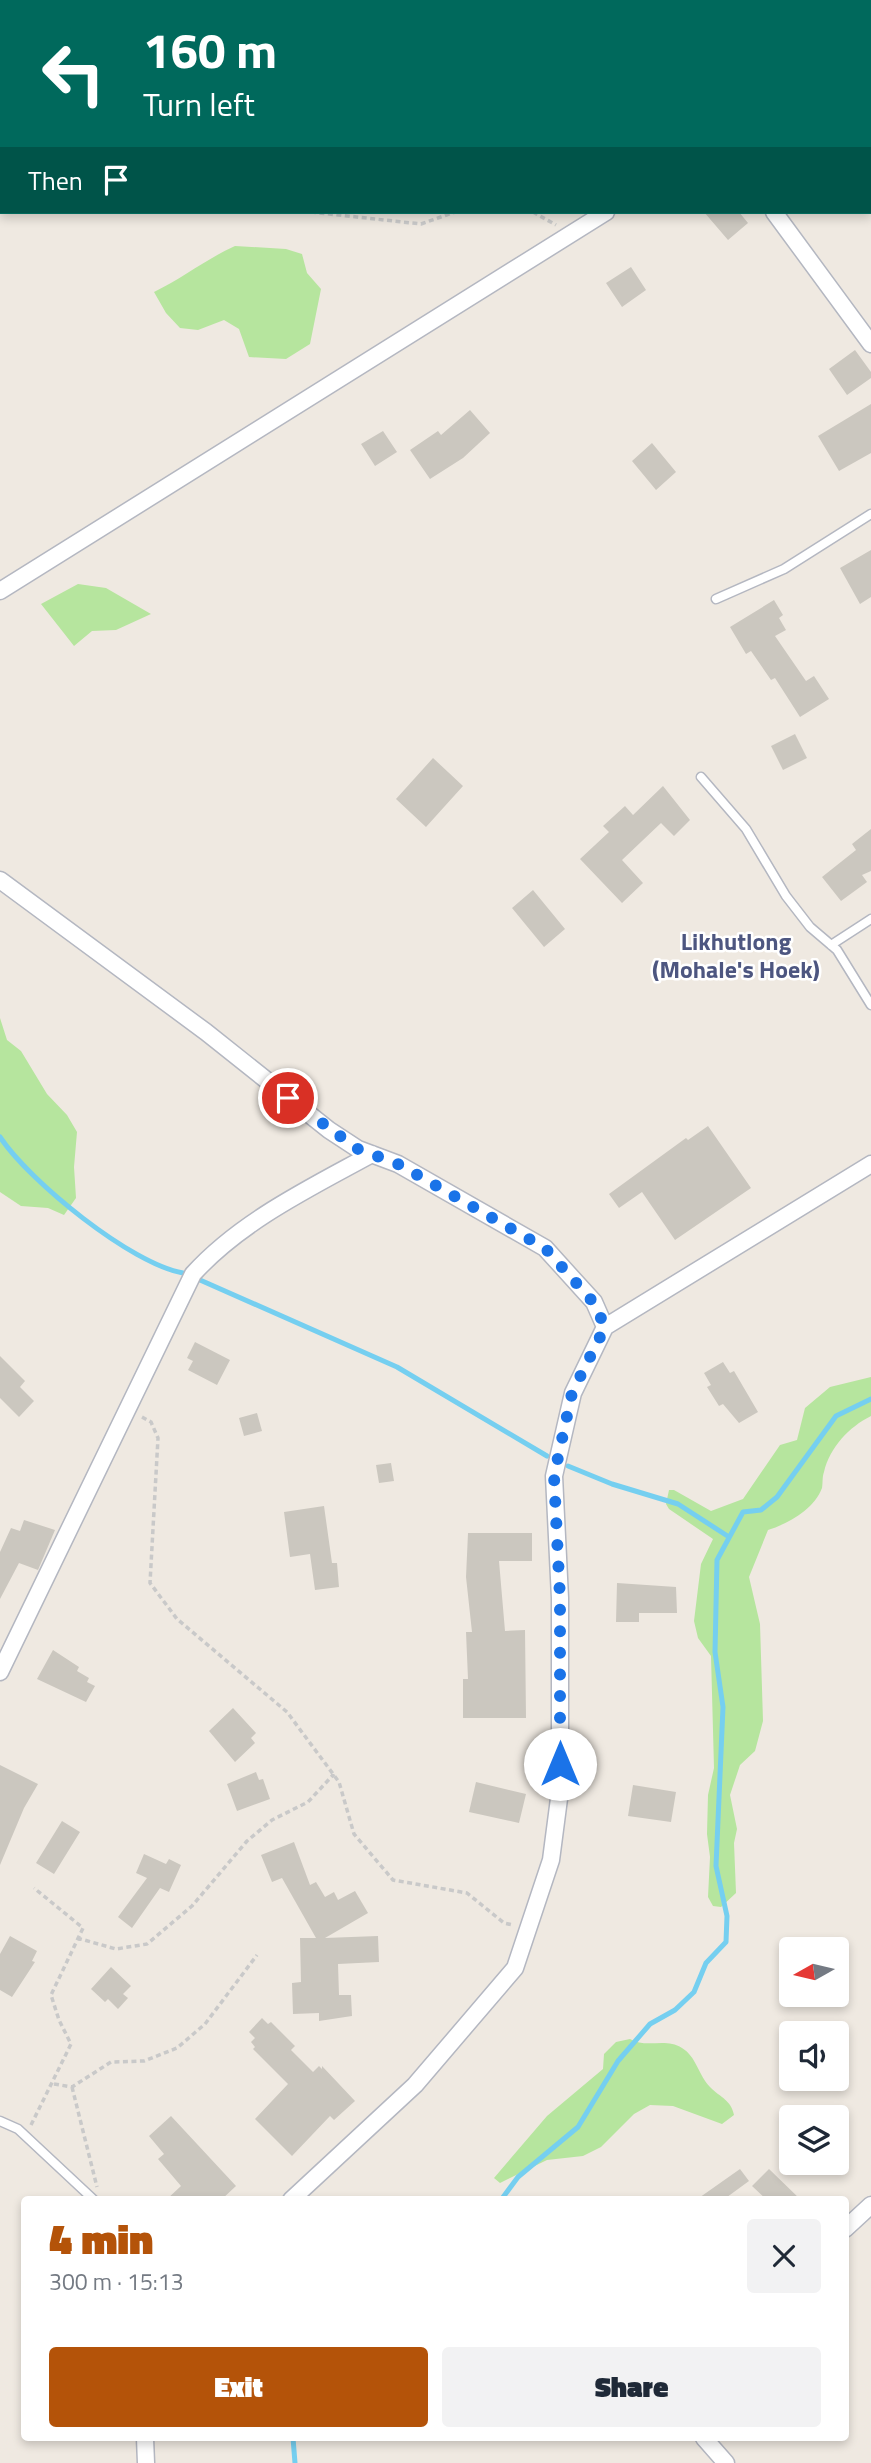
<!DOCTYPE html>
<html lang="en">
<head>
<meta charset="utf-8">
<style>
  :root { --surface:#fff; --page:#f2f2f3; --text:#1f2937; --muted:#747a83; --accent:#b45309 }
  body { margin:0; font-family:"Titillium Web",sans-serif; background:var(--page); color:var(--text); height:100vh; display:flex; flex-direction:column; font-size:26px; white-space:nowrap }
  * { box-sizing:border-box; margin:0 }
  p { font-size:23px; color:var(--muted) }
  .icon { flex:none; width:38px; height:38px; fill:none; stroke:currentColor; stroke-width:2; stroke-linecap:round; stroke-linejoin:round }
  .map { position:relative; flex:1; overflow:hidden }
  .panel { position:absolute; left:21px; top:2196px; width:828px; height:245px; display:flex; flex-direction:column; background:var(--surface); border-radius:7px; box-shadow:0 4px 10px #0003 }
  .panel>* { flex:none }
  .guide { position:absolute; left:0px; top:0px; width:872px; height:214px; box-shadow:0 4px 10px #0003; background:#00695c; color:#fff; overflow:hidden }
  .needle { width:46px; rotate:262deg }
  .buttons { position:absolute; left:779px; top:1937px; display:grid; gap:14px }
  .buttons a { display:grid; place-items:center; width:70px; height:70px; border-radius:7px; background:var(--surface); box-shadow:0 4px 10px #0003; font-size:35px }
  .pin { position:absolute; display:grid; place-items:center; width:60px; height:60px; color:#fff; margin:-30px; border:4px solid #fff; border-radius:50%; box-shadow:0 2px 7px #0007 }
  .me { position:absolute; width:77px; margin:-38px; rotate:0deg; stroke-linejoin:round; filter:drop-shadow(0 0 5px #0008) }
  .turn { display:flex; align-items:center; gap:24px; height:147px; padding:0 28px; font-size:32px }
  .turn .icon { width:91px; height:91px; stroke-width:2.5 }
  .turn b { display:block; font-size:49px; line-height:60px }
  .then { display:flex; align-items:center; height:66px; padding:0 28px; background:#0003; gap:14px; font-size:26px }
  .round { display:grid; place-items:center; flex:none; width:74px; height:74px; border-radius:7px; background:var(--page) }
  .overview { display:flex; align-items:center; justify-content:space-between; height:119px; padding:0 28px }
  h1 { font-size:42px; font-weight:800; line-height:52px; color:var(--accent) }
  .action { display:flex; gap:14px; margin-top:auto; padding:14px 28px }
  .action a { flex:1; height:80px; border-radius:7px; background:var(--accent); color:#fff; font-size:28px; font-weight:800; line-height:80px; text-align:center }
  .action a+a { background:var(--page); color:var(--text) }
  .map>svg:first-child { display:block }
</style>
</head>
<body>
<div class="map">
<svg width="871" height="2463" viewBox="0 0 871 2463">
  <rect width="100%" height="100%" fill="#efe9e1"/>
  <path fill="#b6e59e" d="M235,246L286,249L302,254L307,273L321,289L310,344L286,359L249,357L239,329L224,320L198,330L180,328L166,313L154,292C183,278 206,259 235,246Z
    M78,584L106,588L151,614L116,630L92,631L74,646L41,604Z
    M0,1018L7,1040L21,1051L47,1094L67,1115L77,1132L74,1167L76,1198L64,1215L48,1208L21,1206L0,1192Z
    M871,1377V1416C849,1427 830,1447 824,1472C822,1477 823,1483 822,1488C814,1510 787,1524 768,1530L749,1577L760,1624L763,1721L755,1751L740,1765L730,1795L737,1829L734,1843L736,1893L721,1907L713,1906L708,1897L710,1857L707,1834L708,1795L714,1768L711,1656L698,1638L694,1621L701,1564L713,1539L669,1509L666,1504L669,1490H674L711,1511L743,1499L780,1445L797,1440L805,1408L830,1387Z
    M630,2039C647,2049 665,2037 682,2048C696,2056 699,2076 710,2087C721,2098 731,2100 734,2115L722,2124L673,2106L650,2105L634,2114L601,2147L583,2156L547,2160L500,2183L494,2178L547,2116L603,2069L604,2054L616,2042Z"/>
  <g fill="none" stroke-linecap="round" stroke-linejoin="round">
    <path stroke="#75cff0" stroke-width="5" d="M0,1137C29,1181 131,1264 183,1273
      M200,1280L397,1367L547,1456
      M568,1466L612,1484L678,1504L729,1537
      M501,2200L518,2177L578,2127L618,2061L650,2024L675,2010L694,1992L706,1963L726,1942L727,1916L716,1866L723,1707L715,1652L717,1560L743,1512L761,1510L777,1497L836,1416L871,1399
      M293,2438L295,2463"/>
  </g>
  <path fill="#cbc7bf" d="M704,212H739L748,223L728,240Z
    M631,267L646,290L622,307L606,283Z
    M855,350L871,372V378L847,395L829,369Z
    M871,404V453L839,471L818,436Z
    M470,410L490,433L463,458L430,479L410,450L438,431L441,435Z
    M383,431L397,452L375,466L361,444Z
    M652,443L676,472L656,490L632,461Z
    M871,550V597L860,604L840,568Z
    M774,600L783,615L779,618L786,630L775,636L806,681L814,676L829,699L800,717L775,678L771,680L751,651L746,654L730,627Z
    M795,734L807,758L783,770L771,746Z
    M433,758L463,786L426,827L396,799Z
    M663,786L690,820L674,836L661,823L622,860L643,883L622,903L580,859L609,832L603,826L625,806L633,815Z
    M871,829V871L862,875L867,882L841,901L822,877L856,850L852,844Z
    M533,890L565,929L544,947L512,908Z
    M708,1126L751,1188L675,1240L642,1192L619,1208L609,1194L686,1138L688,1140Z
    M195,1342L230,1360L217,1385L188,1370L193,1361L187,1358Z
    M0,1356L25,1381L20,1387L34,1401L19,1417L0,1398Z
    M723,1362L730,1373L734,1371L758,1412L739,1423L723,1404L719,1406L707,1387L711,1385L704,1373Z
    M257,1413L262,1431L244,1436L239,1418Z
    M391,1463L394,1481L379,1483L376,1465Z
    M324,1506L332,1563H337L339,1587L315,1590L310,1554L290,1557L284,1512Z
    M24,1520L55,1530L38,1570L19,1563L0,1599V1552L11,1528L20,1531Z
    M468,1533H532V1561H499L505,1631L525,1630L526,1718H463V1679H468L466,1632H472L466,1577Z
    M617,1583L676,1587L677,1613H639V1622H616Z
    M53,1650L79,1667L77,1671L89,1678L87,1682L95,1686L86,1702L37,1679Z
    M233,1708L256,1733L251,1738L255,1743L235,1762L209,1731Z
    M0,1765L38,1784L24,1808L0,1865Z
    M256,1772L259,1780L263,1779L270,1799L237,1811L227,1784Z
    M476,1782L526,1794L519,1823L469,1812Z
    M633,1785L676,1792L671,1822L628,1816Z
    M62,1821L80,1832L54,1874L36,1863Z
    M294,1842L310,1885L316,1882L325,1897L334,1892L338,1900L355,1891L368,1913L325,1938L378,1936L379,1962L338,1964L339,1995H351L352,2016L319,2021V2013L293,2014L292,1983L301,1982L300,1938H316L282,1878L272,1882L261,1855Z
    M144,1854L166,1864L169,1859L181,1865L169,1892L160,1888L132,1928L118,1917L147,1878L136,1873Z
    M10,1936L37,1951L32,1961L35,1962L12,1997L0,1990V1954Z
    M111,1967L131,1986L123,1994L128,1998L118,2009L108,1999L105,2002L91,1989Z
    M262,2018L268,2024L271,2022L295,2046L291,2050L313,2072L319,2066L322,2069V2066L355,2101L334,2120L330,2116L292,2156L255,2119L288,2084L253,2049L255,2047L251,2042L255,2038L249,2032Z
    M171,2116L236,2186L221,2200H166L181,2186L158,2159L164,2154L149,2136Z
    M740,2169L749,2181L723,2200H696Z
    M769,2169L801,2200H767L752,2186Z"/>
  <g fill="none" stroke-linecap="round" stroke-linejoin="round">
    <g stroke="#b4b7c1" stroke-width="11">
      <path id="lane" d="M716,599L784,569L871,514
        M701,777L746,829L786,896L810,927L837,950L871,1005
        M831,945L871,919
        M0,2121L18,2129L94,2200"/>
    </g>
    <g stroke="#b4b7c1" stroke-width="19">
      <path id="street" d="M870,5L871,4
        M774,212L871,344
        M0,591L606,212
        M0,880L206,1032L329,1130L358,1149L398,1164L545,1248L594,1302L605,1327
        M0,1672L193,1274C241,1221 310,1188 372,1154
        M291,2200L415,2085L515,1968L551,1860L560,1791V1598L554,1476L573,1393L605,1327L871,1164
        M845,2229L871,2205
        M145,2438L146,2463
        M704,2438L726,2463"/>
    </g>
    <path stroke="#c9c9c9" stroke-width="3.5" stroke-dasharray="5 3.5" stroke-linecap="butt" d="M0,102L2,101
      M311,212L421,224L455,212
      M533,212L556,225
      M142,1417L151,1422L158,1438L150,1583L177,1619L287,1712L339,1782L354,1834L393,1880L467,1893L504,1923L513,1925
      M77,1938L116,1949L147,1944L192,1906L247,1841L272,1820L308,1802L334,1774
      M54,2084L72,2087L111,2062L144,2061L177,2048L205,2024L257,1955
      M72,2087L97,2187
      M31,2125L71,2044L59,2020L51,1995L83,1928L34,1888"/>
    <use href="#lane" stroke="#fff" stroke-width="8"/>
    <use href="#street" stroke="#fff" stroke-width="16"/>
  </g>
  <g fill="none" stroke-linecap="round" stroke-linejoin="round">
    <path stroke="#1a73e8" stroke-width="12" stroke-dasharray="0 21.6" d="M288,1098L358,1149L398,1164L545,1248L594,1303L605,1327L572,1393L554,1476L560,1598V1764"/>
  </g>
  <g text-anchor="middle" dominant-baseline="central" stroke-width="5" stroke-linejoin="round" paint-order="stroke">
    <g font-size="24" font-weight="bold" fill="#4d5680" stroke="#fff">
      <text x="736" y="941">Likhutlong<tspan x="736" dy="28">(Mohale's Hoek)</tspan></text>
    </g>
  </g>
</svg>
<div class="buttons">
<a><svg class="needle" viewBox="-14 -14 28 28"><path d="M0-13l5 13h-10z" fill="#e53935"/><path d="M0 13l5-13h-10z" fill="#747a83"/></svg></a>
<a><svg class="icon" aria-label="sound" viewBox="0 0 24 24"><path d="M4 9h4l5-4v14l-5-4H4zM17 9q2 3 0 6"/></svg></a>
<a><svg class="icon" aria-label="layers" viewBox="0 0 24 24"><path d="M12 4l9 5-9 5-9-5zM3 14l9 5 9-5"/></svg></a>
</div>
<div class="pin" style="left:288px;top:1098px;background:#d93025"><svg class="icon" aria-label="arrive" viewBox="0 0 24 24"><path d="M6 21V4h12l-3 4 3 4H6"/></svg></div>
<svg class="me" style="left:560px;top:1764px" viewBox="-20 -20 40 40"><circle r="19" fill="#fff"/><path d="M0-13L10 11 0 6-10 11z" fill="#1a73e8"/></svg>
<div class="guide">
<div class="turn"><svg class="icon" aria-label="left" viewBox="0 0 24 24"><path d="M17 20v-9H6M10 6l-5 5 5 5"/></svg><div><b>160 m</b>Turn left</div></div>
<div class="then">Then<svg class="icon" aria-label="arrive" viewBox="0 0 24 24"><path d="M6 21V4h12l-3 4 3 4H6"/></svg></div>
</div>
<section class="panel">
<div class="overview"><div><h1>4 min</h1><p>300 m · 15:13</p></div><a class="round"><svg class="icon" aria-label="close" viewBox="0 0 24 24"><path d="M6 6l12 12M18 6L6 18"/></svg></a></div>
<div class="action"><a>Exit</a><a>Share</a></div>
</section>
</div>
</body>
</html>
